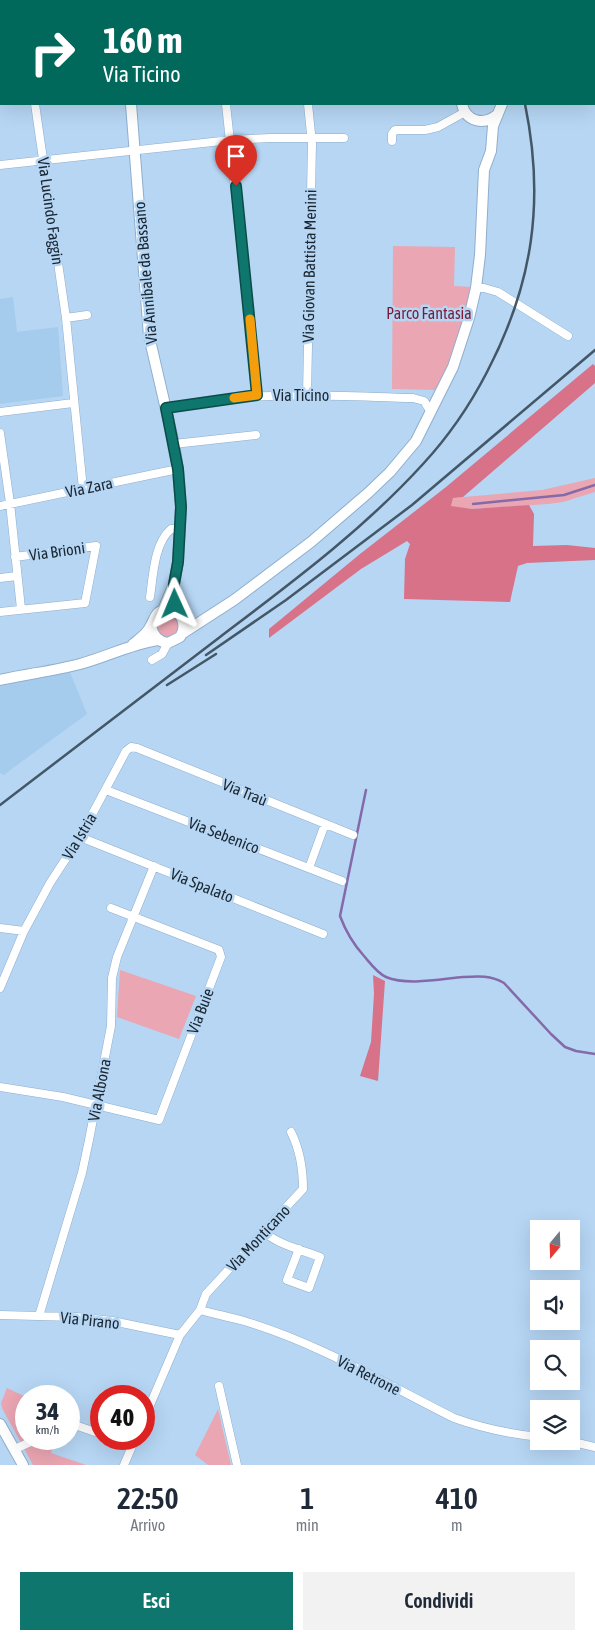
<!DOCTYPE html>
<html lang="it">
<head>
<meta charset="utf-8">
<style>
  :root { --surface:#fff; --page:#f2f2f3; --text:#1f2937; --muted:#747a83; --accent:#0f766e }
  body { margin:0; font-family:"Asap Condensed",sans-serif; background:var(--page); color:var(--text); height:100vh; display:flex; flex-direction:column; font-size:19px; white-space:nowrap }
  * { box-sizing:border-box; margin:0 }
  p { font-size:16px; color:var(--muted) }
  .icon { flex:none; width:28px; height:28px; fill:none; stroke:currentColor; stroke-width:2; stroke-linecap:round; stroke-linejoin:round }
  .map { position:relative; height:1465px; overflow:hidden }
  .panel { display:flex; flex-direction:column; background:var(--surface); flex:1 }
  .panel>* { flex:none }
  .guide { position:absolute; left:0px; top:0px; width:595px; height:105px; box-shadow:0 5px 20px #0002; background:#00695c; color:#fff; overflow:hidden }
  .needle { width:32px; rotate:199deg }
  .buttons { position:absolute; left:530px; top:1220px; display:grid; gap:10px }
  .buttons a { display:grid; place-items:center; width:50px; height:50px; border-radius:0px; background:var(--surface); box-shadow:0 5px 20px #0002; font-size:25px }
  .speed { position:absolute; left:15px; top:1385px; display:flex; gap:10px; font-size:25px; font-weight:700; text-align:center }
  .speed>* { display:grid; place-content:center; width:65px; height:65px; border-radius:50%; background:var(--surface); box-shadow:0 5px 20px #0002; line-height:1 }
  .speed small { font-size:12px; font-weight:400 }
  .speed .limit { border:8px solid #d22; background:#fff; color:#111 }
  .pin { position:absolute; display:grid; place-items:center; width:42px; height:42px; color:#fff; margin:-51px -21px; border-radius:50% 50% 50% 0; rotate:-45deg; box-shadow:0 0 5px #0007 }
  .pin .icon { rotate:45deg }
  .me { position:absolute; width:55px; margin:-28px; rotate:359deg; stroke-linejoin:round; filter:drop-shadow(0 0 4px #0008) }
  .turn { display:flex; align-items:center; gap:18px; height:105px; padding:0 20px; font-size:22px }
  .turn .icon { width:65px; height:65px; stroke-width:2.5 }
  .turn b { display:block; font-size:35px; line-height:42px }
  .eta { display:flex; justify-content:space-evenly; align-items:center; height:85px; text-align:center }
  .eta b { font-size:30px; font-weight:600; line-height:35px }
  .primary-button { display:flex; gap:10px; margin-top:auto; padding:10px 20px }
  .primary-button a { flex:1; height:58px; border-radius:0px; background:var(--accent); color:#fff; font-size:20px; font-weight:600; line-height:58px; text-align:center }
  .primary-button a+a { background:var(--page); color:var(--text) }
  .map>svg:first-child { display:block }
</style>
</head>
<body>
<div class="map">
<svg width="595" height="1465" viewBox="0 0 595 1465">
  <rect width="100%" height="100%" fill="#b6d6f4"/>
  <path fill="#a5cbed" d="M13,297L17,332L58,327L63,396L0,404V299Z
    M70,672L87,714L17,765L4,775L0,773V686Z"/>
  <path fill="#eaa6b2" d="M393,246L455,247L454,286L473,287L456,346L437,390L392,389Z
    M595,478V492L563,502L548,504L472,509L451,507L453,498L542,490Z
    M157 626a11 11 0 1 1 22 0a11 11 0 1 1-22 0Z
    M120,970L196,996L179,1039L117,1017Z
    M7,1388L26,1397V1439H56L51,1453L86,1465H33L2,1408L1,1403Z
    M218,1409L231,1465H208L195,1455Z"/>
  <path fill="#d77289" d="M593,364L595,366V383L463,497L453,498L451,506L472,509L529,505L534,514L533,546L567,545L595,548V560L527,563L518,566L510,602L404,599L405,559L410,544L407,541L361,569L269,638V629L360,554L446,487Z
    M373,975L385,981L378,1081L360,1076L371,1042L374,994Z"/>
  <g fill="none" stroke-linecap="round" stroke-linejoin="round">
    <path stroke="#846aa8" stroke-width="2.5" d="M473,504L564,495L595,485
      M366,790L340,916C346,932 353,944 364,956C370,963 377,973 386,977C407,986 441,979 463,977C478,976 491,975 504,983L551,1034L565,1047L576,1051L595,1054"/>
    <g stroke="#8faecc" stroke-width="9">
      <path id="street" d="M20,0V1
        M212,0V1
        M296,0L297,1
        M35,104L66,318L83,489
        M226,104L257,395
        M392,141V134L395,130H425L438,127L465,112
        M0,165L231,140L271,138H344
        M476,288H484L498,292L568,336
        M66,318L87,315
        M307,395L312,144L308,104
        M166,408C250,390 329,396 413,398L424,401L431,412
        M0,412L73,403
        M0,433L10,503L21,609
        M174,444L256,435
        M0,506L178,469
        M0,578L17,576
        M150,597C153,577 154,543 171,529H181
        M0,612L85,603L96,546L15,557
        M152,660L162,654L168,643
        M106,790L342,881
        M80,837L323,934
        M309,868L325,824
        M0,928L24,931
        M0,988L24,931L50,883L80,837L126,751L131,747L137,748L353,835
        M0,1087L63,1097L159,1120L221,957L219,950L111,908
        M264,1232C279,1245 302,1250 320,1257L309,1288L287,1280L299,1249
        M200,1310C214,1314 230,1317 244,1321C318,1343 386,1384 454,1418C482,1428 510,1434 539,1437
        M0,1315L76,1317L112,1321L180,1335
        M39,1316L82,1173L89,1140L111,1026L112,978L117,957L154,866
        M219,1386L237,1465
        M144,1419L180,1335L200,1310L206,1294L303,1189C303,1169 300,1150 291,1132
        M69,1423L101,1434
        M113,1439L132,1446
        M569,1441L595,1447
        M15,1449L37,1439
        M124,1465L135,1439"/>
    </g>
    <g stroke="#8faecc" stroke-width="12">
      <path id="secondary" d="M117,0V1
        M456,0L457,1
        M472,0L473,1
        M131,104L149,336L174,444L178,469L181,507L178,562L174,584L163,610
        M462,104C466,122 484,126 498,114
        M183,633L234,600L311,542L368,493L390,472L416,441L453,367L469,318L476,288L480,255L484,170L491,151L493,126L502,104
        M133,644C139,639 147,634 150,627C155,620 154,612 165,610C181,607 188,625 180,637L168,643C158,642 153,636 151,626
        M0,680C26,674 54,671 80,664C106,657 131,644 158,640
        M0,1424L23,1465"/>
    </g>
    <use href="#street" stroke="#fff" stroke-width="8"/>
    <use href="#secondary" stroke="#fff" stroke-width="10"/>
    <path stroke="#445767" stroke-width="2.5" d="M496,0V1
      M576,0L577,1
      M594,21L595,22
      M206,655L286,600L412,505L595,350
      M167,685L216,654
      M0,805C73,749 146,693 220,637C291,583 363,530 423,464C448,437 470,405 487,372C533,284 545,201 525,104"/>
  </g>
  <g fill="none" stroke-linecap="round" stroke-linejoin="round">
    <g stroke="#0a4d48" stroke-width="12">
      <path id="route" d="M175,604L174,584L178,562L181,507L178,469L166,408L257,395L236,186"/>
    </g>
    <use href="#route" stroke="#0f766e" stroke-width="9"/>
    <path stroke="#f59e0b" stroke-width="9" d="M234,398L257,395L250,319"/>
  </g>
  <g text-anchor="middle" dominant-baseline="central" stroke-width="5" stroke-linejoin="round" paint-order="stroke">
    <g font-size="16" fill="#1a2732" stroke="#b6d6f4">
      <text transform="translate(51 211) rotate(82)">Via Lucindo Faggin</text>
      <text transform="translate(309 266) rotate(-89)">Via Giovan Battista Menini</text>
      <text transform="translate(145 273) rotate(-95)">Via Annibale da Bassano</text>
      <text x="301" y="395">Via Ticino</text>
      <text transform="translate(89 487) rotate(-12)">Via Zara</text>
      <text transform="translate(57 551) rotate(-8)">Via Brioni</text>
      <text transform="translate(245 792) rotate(22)">Via Traù</text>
      <text transform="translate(224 835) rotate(21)">Via Sebenico</text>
      <text transform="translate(79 836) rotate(-59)">Via Istria</text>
      <text transform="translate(202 885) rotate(22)">Via Spalato</text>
      <text transform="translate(200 1011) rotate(-69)">Via Buie</text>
      <text transform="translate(99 1090) rotate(-79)">Via Albona</text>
      <text transform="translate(258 1238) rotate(-47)">Via Monticano</text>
      <text transform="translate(90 1320) rotate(6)">Via Pirano</text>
      <text transform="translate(369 1375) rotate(27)">Via Retrone</text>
    </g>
    <g font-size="16" fill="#771b38" stroke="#b6d6f4">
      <text x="429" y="313">Parco Fantasia</text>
    </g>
  </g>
</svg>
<div class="buttons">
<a><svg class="needle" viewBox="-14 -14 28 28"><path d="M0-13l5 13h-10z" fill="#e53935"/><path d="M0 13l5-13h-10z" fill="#747a83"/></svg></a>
<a><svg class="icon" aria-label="sound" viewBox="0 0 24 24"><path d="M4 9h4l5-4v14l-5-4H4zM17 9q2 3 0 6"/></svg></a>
<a><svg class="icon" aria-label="search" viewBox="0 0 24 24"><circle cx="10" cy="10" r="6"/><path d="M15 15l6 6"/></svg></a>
<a><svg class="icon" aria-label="layers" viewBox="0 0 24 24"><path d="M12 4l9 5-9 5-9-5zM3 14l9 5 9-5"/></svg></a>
</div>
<div class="speed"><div>34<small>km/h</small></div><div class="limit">40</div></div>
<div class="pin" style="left:236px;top:186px;background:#d93025"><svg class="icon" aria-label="arrive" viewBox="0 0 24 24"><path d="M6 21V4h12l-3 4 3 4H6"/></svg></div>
<svg class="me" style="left:175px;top:604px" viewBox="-20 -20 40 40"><path d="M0-17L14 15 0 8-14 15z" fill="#0f766e" stroke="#fff" stroke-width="4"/></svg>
<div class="guide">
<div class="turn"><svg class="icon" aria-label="right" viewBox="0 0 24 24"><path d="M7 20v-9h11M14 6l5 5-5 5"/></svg><div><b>160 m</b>Via Ticino</div></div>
</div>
</div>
<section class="panel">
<div class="eta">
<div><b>22:50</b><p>Arrivo</p></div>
<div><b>1</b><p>min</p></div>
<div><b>410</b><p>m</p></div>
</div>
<div class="primary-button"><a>Esci</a><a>Condividi</a></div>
</section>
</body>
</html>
